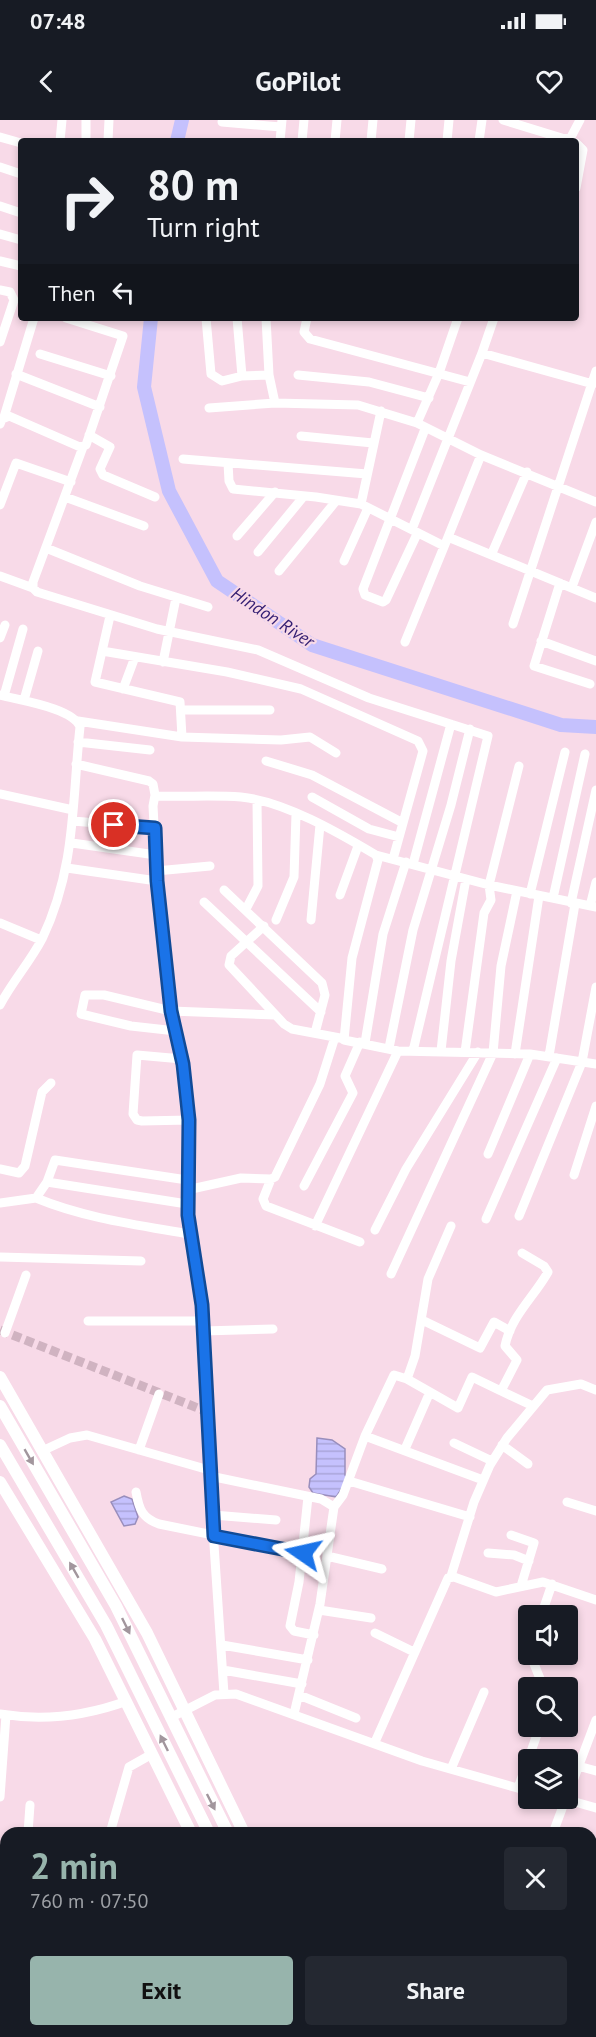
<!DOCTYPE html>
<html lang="en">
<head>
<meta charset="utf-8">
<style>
  :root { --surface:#171b24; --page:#242831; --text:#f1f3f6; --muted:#9ea1a6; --accent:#97b4ac }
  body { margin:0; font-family:"PT Sans",sans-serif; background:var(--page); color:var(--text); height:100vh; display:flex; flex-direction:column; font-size:22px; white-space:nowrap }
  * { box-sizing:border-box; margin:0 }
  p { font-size:20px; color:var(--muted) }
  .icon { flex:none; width:33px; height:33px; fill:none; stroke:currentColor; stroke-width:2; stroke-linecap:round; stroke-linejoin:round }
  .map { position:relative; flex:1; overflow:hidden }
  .sheet { position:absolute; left:0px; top:1707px; width:597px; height:210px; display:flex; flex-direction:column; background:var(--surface); border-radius:18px 18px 0 0; box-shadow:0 3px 9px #0003 }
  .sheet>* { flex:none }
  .guide { position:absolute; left:18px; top:18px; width:561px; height:183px; border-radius:6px; box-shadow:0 3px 9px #0003; background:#171b24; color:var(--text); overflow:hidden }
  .buttons { position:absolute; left:518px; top:1485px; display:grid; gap:12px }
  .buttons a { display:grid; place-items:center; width:60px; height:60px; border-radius:6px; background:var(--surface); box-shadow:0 3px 9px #0003; font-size:30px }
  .pin { position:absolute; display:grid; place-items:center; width:51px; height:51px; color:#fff; margin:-26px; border:3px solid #fff; border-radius:50%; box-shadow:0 2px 6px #0007 }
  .me { position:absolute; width:66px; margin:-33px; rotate:281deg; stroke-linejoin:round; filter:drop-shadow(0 0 4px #0008) }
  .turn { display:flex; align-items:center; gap:21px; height:126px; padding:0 30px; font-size:27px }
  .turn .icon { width:78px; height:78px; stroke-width:2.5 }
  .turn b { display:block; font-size:42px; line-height:51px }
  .then { display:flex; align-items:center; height:57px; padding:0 30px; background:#0003; gap:12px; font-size:22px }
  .round { display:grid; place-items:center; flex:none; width:63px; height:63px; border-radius:6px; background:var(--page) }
  .overview { display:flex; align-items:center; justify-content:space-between; height:102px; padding:0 30px }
  h1 { font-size:36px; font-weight:800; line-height:45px; color:var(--accent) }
  .primary-button { display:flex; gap:12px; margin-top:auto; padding:12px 30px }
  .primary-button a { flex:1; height:69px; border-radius:6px; background:var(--accent); color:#111; font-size:24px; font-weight:800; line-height:69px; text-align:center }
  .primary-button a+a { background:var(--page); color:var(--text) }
  .status { display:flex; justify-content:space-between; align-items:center; height:42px; padding:0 30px; background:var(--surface); direction:ltr }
  .status svg { height:16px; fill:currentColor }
  header { display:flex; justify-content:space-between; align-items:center; height:78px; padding:0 30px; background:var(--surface); font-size:27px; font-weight:800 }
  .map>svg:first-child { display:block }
</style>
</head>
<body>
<div class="status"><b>07:48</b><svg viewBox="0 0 49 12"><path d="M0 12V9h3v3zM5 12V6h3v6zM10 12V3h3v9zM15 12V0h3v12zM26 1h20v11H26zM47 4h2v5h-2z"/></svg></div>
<header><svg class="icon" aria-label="back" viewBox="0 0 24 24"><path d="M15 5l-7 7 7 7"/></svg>GoPilot<svg class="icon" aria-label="heart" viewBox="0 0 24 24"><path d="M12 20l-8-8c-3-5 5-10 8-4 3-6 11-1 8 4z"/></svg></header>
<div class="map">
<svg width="596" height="1917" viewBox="0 0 596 1917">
  <defs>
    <pattern id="water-rules" width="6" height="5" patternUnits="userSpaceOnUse" patternTransform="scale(1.5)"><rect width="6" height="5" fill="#c5c1fd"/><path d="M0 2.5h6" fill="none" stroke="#aaa5d9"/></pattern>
  </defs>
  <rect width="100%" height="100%" fill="#f8dae8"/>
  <path fill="url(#water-rules)" stroke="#998ebc" stroke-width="1.5" d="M317,1318L332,1320L345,1329V1355L348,1359L336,1377L313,1373L309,1367L310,1359L316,1354Z
    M124,1376L132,1379L138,1397L135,1404L124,1406L111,1382Z"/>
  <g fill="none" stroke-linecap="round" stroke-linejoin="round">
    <path stroke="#c5c1fd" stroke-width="14" d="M177,21L182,0
      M151,198L144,267L169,371L217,461L312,525L561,605L596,607"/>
    <path stroke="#d0b3c1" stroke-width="9" stroke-dasharray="9 4.5" stroke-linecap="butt" d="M0,1210L208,1292"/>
    <path stroke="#fff" stroke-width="9" d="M503,0L565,19L571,17L580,0
      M222,2L281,7
      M0,17L21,23
      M60,21L62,0
      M86,21V0
      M108,21L109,0
      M280,21L282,0
      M302,21L304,0
      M335,21L337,0
      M371,21L373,0
      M409,21L411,0
      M447,21L449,0
      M479,21L482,0
      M576,23L583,30L576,68
      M0,47L21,54
      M0,86L21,93
      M0,114L21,120
      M0,141L21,146
      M0,170L10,172L14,180L0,222
      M206,198L211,254L222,261L242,256
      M237,198L242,256L269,255
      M266,198L269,255L275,283
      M307,198L304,212L310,219L470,262
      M482,233L494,198
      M40,234L111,256
      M16,254L100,287
      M298,255L369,262L429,278
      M209,288L275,283L358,285L417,303L481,335L596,382
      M4,297L34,198
      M417,303L439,253L458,198
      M0,304L2,299L9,296L80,327L86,325L123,216L66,198
      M89,315L110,327L100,349L103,355L155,377
      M301,316L373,323
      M83,327L33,462V468L37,472L157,509L258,530L369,578L488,616L413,931
      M183,339L367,354
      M228,343L229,361L233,369L316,377L361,384L444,426
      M65,377L144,406
      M361,384L381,291
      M0,385L16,343L71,362
      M412,409L482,233L593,264
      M417,414L386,480L383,482L365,475L363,469L425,309
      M237,416L275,372
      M448,417L481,335
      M46,428L140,466L208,487
      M258,432L304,376
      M492,433L527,352
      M344,441L368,388
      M279,451L336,381
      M0,456L33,468
      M560,463L534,546L590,564
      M572,467L596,402
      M110,496L95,562L180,582L182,617
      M513,504L596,251
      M0,518L5,505
      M541,521L596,541
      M405,522L448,417L596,478
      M102,531L227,552L301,569L418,621L423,631L393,739
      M163,542L176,478
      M123,569L135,537
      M0,575C18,580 74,588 80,607C72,682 76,748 42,819C30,842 12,862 0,885
      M4,576L23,509
      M24,580L38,531
      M182,590H270
      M78,601L182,617L281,620L310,617L336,633
      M78,622L150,630
      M266,641L312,655L403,703
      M76,644L149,661L153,664L155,675L158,676C186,677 214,675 241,677C284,681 339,713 376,735L378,740L352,838L344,920L398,931L530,934L596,944
      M0,674L73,690
      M155,675L153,686L157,761L171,891L183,944L189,1000L188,1095L202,1185L210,1321L209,1350L224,1574
      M312,677L369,709L399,717
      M73,701L155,708
      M72,723L156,735
      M376,735L489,765L596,787
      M413,744L451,604
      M67,748L157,761
      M156,751L210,746
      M224,770L322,863L325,875L315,913
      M530,774L565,632
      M340,775L358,726
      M553,778L585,634
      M204,782L321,892
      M571,783L596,670
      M590,786L596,762
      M246,789L258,766L257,681
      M276,800L294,757L296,694
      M311,800L320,705
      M0,803L41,820
      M264,806L231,836L229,845L284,904L292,909L340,918
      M176,911L131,906L81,894L85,875H104L171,891L275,895
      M365,923L383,814L406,742
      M389,928L413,810L451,685L470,609
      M441,931L451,841L466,759
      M465,932L484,793L491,780L489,765L519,646
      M515,934L539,776
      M549,936L575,784
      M182,939L137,935L133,994L137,1000L142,1001L189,1000
      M488,1034L530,934
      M0,1049L19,1053L25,1046L42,972L51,963
      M574,1055L596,986
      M271,1059L263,1079L266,1086L360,1122
      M47,1062L187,1084
      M304,1066L353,973L345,956L360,922
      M187,1070L241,1058L271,1059L275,1057L320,964L335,917
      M36,1078C84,1098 138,1105 189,1114
      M0,1083L36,1078L47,1062L55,1040L187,1060
      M519,1096L582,942L596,867
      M486,1099L557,938
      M315,1106L398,931
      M375,1110L406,1049L478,932
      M522,1133L544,1146L548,1152C534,1177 511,1196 505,1226L517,1240L501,1271L533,1286
      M0,1137L141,1141
      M391,1154L493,933L501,846L517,771
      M422,1200L480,1228L494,1202L510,1211
      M88,1201H202
      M203,1211L273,1209
      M5,1213L26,1155
      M407,1259L458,1288L472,1257L501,1271
      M365,1316L483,1360
      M454,1323L492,1341
      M502,1325L528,1344
      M405,1329L430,1272
      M139,1330L159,1274
      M42,1331L70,1318L87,1315L209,1350
      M210,1356L321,1379L334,1387L320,1484L294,1594
      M349,1361L470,1397
      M136,1372C139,1389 142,1398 159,1404L303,1433
      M308,1377L299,1462L290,1506L294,1511L314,1515
      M567,1382L596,1391
      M334,1387L343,1375L365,1316L394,1255L407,1259L415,1236L428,1159L451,1106
      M213,1395L276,1400
      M511,1415L534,1423L521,1466
      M488,1433L514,1435L529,1441
      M327,1436L382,1449
      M451,1456L474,1382L490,1345L507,1318L547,1270L581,1264L596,1270
      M319,1490L371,1498
      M541,1496L552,1464
      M375,1513L414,1532
      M222,1525L308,1540
      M530,1534L541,1561
      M223,1550L302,1564
      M299,1575L356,1598
      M0,1594C43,1601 86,1596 127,1581
      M170,1598L215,1575L236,1574L422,1641L528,1671
      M375,1622L448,1458L454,1457L496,1472L543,1462L596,1480
      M528,1640L540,1606
      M578,1646L596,1651
      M451,1649L484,1572
      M518,1668L528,1640
      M0,1677L6,1595
      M567,1677L596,1600
      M561,1678L596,1688
      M28,1713L30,1685
      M110,1713L129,1647L152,1634
      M553,1713L566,1678
      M0,1839L6,1841
      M591,1847L596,1848
      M0,1859L6,1861
      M7,1911L23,1917
      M425,1911L434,1917
      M532,1911L549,1917
      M48,1917L51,1911
      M79,1917L81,1911
      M96,1917L99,1911
      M118,1917L121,1911
      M140,1917L142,1911
      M184,1917L187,1911
      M467,1917L469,1911
      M568,1917L569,1911"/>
    <path stroke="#fff" stroke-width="12" d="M0,1257L147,1513L244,1713
      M0,1286L116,1486L228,1713
      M0,1325L106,1505L209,1713
      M0,1362L95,1519L191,1713
      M290,1911L293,1917
      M307,1911L310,1917
      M327,1911L330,1917
      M341,1911L344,1917"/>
  </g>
  <defs><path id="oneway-solid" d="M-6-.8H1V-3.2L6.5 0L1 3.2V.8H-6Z" transform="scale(1.5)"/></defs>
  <g fill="#a2969d">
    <use href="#oneway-solid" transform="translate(29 1337) rotate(60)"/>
    <use href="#oneway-solid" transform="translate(74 1450) rotate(-120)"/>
    <use href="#oneway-solid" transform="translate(126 1506) rotate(64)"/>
    <use href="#oneway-solid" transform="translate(164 1623) rotate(-116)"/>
    <use href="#oneway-solid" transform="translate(211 1682) rotate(63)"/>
  </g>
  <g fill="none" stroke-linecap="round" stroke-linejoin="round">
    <g stroke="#114b97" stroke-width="15">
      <path id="route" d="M114,705L155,708L157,761L171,891L183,944L189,1000L188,1095L202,1185L214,1416L303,1433"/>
    </g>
    <use href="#route" stroke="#1a73e8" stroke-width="10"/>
  </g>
  <g text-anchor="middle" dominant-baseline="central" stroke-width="4.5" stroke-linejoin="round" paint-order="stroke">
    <g font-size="18" font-style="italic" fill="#331e72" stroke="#f8dae8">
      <text transform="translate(273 497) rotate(33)">Hindon River</text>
    </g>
  </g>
</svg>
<div class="buttons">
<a><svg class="icon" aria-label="sound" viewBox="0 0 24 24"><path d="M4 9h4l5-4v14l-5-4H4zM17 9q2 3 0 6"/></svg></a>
<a><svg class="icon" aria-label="search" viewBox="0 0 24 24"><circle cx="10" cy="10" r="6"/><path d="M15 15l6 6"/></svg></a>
<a><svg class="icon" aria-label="layers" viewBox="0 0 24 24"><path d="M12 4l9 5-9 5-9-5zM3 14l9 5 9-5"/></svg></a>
</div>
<div class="pin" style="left:114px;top:705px;background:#d93025"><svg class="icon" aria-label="arrive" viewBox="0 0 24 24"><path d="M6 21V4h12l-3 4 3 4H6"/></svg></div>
<svg class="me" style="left:303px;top:1433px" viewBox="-20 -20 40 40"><path d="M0-17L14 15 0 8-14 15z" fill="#1a73e8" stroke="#fff" stroke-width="4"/></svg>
<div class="guide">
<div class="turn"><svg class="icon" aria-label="right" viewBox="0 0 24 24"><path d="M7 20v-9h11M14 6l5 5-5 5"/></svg><div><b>80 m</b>Turn right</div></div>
<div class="then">Then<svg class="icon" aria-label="left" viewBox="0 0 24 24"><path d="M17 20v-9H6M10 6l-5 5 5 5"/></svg></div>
</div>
<section class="sheet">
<div class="overview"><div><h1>2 min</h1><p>760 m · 07:50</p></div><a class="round"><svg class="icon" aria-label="close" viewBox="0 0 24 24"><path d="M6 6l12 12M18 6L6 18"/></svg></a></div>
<div class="primary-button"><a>Exit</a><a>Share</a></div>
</section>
</div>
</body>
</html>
